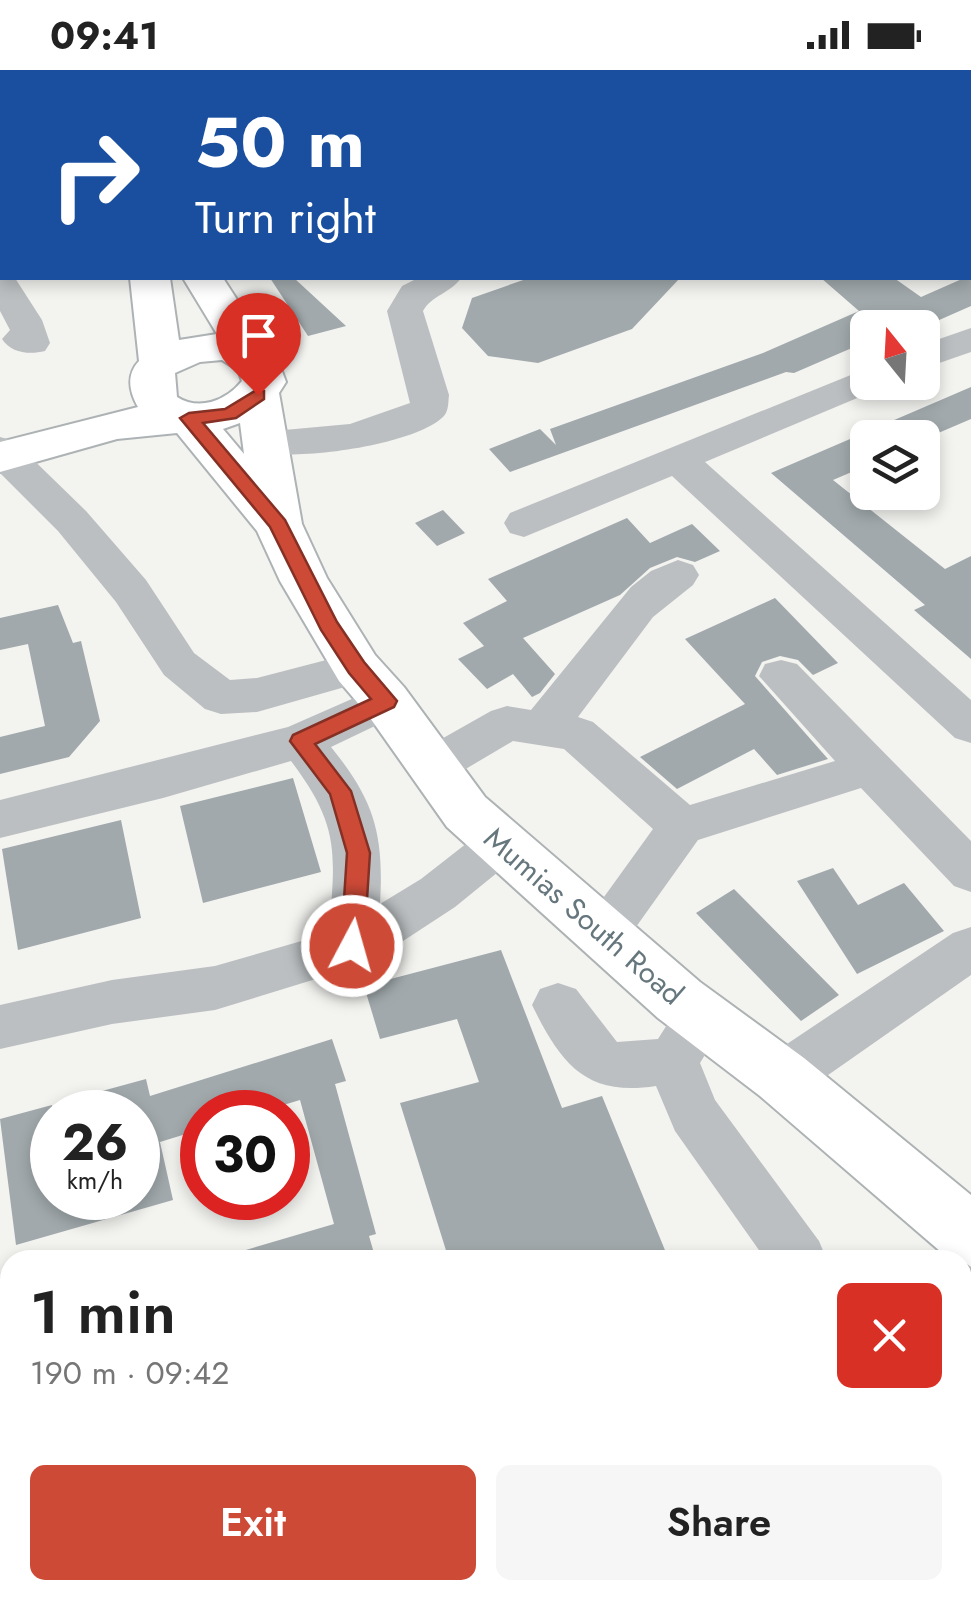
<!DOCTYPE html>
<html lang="en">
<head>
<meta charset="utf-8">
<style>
  :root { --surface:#fff; --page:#f6f6f6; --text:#222; --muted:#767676; --accent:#cd4a37 }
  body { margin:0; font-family:Jost,sans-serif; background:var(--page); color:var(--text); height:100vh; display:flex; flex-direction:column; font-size:38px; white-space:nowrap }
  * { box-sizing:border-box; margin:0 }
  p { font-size:32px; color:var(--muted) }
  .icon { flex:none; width:55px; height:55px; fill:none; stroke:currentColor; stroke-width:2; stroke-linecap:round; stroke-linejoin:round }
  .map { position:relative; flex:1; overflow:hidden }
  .side { position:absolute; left:0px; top:1180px; width:972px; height:350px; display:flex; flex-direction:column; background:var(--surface); border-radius:30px 30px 0 0; box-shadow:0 5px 15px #0003 }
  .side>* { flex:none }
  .hud { position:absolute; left:0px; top:0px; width:972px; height:210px; box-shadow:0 5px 15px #0003; background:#1a4fa0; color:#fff; overflow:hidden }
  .needle { width:65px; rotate:342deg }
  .tools { position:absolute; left:850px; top:240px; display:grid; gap:20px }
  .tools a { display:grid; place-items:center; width:90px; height:90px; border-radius:15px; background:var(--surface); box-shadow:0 5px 15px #0003; font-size:50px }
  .speed { position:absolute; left:30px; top:1020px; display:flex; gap:20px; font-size:50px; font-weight:700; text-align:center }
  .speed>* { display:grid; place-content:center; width:130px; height:130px; border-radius:50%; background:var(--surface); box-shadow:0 5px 15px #0003; line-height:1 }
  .speed small { font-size:25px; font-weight:400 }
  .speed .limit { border:15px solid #d22; background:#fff; color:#111 }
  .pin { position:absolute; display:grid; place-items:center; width:85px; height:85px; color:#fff; margin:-102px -42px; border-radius:50% 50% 50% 0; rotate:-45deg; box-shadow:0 0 10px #0007 }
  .pin .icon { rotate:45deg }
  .me { position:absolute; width:110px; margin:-55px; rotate:6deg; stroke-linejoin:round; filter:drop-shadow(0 0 8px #0008) }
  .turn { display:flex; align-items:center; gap:35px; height:210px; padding:0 30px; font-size:45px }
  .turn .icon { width:130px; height:130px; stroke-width:2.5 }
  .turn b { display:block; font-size:70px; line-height:85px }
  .round { display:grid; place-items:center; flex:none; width:105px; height:105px; border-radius:15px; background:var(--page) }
  .headline { display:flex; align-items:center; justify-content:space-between; height:170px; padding:0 30px }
  h1 { font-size:60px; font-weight:600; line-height:75px }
  .action { display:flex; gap:20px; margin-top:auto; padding:20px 30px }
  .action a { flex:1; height:115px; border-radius:15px; background:var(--accent); color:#fff; font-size:40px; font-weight:600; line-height:115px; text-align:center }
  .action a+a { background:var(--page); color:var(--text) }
  .status { display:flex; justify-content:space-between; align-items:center; height:70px; padding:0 50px; background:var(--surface); direction:ltr }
  .status svg { height:28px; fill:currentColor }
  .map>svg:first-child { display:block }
</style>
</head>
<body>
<div class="status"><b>09:41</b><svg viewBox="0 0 49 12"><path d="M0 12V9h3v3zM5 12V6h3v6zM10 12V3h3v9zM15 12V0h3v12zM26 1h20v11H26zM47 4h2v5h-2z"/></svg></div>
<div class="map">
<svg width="971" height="1530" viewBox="0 0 971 1530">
  <rect width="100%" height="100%" fill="#f3f3f0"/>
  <path fill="#a1a9ac" d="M971,205V236L921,258H878L868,248V271L794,303L786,302L510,402L489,379L540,359L556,375L550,359L763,283L859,241L821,208H894L921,227Z
    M270,208H294L346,256L308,266Z
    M529,208H680L632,259L538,293L488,286L462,258L472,228Z
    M971,317V349L922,370L868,368V395L833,410L945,499L971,486V589L914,540L925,535L771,403Z
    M443,440L465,463L437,476L415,453Z
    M627,448L650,473L692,454L720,481L695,492L677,487L650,498L620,525L523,568L555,604L540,623L532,627L513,604L487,619L458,589L484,576L463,553L507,531L488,509Z
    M775,528L838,593L813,605L798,590L780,586L762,592L755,606L828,689L777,705L754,679L677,719L640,687L745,634L685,569Z
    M58,535L73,573L81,571L100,651L69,687L0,704V667L45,656L28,574L0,580V548Z
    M293,708L321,802L203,833L180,736Z
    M121,750L141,848L18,880L2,779Z
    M833,798L858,835L904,813L944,861L857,904L797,811Z
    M734,819L839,925L801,951L696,843Z
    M501,880L562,1038L602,1026L669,1190H449L400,1033L479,1012L457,949L380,969L364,916Z
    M332,969L346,1011L335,1014L376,1164L369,1166L376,1190H240L239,1182L334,1154L300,1030L260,1042H202V1059L160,1072L173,1130L16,1175L0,1049L52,1035V1128H138V1042H59L58,1033L146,1009L150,1026Z"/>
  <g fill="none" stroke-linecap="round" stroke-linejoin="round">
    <g stroke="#adb2b4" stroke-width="4">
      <path id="major" d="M89,0H125L126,2H90Z
        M130,208H170L179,270L217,264L183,208H223L280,296L286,312L279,323L302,454L327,508L375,585L404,617L485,727L700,912L804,988L971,1125V1197L962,1190L948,1188L760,1026L658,948L447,757L368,645L339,611L280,511L257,461L177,363L117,369L0,402V372L138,337C129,321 126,305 139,291ZM222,290L238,300L242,311C226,331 199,341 177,327L175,303L200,292ZM240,353L244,384L223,359Z"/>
    </g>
    <path fill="#bbbfc1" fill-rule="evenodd" d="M398,0H428L429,2H399Z
      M0,26H2V44H0Z
      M0,201L2,208H15L42,250L50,273L45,281C29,285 11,283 2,269L10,260L0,241Z
      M418,208H461C451,223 432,225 423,241L449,325C448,333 449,341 443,347C412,376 293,392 252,381L247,372L252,363L350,354L410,333L387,241L402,216Z
      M971,258V282L922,299V275Z
      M868,298V312H885L881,318L705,392L971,630V673L955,668L672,406L524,467L510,463L504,453L510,443Z
      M0,367L14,371L86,441L146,510L194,583L230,610L257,608L357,582L373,587L379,598L373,609L257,642L221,644L205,639L164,605L116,532L58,461L0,403Z
      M678,490L693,495L699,505L693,515L653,547L578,647L593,652L690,735L835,691L759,606L765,594L781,590L797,594L971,771V822L954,816L861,718L698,770L621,878L603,884L585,878L578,863L653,759L564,679L513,671L447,710L431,715L415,710L408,697L415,684L491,641L507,636L531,640L631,517L651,501Z
      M386,614L402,619L408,631L402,643L331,677C375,731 384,765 380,834L421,809L485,759L502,753L519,759L526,772L519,785L455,837L371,892L215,940L112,954L0,979V935L112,910L215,896L329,863C335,784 341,757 291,691L163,728L0,768V730L288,657Z
      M971,857V905L801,1024L782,1030L763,1024L756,1007L763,990L953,863Z
      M558,913L576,919L617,972L658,969C676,942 683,918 720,931L728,947L700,993L715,1030L819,1171L827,1190H766L675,1061L656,1016C586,1027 561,994 532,935L540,919Z
      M971,1185V1241L962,1244L960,1190Z
      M10,1379V1441L0,1445V1383Z
      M133,1520H220L216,1530H129Z
      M223,1520H406L402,1530H227Z"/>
    <use href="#major" fill="#fff" fill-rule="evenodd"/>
  </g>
  <path fill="#cd4a37" stroke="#853024" stroke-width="2.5" d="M258,319L264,321V329L236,348L203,353L285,450L337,552L364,592L397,631L394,637L315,674L351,721L370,783L364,876L361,884H344L341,876L347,783L330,724L290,671L293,665L371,629L349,603L321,560L270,457L180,348L189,343L225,339Z"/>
  <g text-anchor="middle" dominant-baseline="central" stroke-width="10" stroke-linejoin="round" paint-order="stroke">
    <g font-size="30" fill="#66767d" stroke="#fff">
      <text transform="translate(584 846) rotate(41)">Mumias South Road</text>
    </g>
  </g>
</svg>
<div class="tools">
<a><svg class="needle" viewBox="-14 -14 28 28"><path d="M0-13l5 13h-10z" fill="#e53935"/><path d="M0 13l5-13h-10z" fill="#767676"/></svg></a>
<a><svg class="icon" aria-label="layers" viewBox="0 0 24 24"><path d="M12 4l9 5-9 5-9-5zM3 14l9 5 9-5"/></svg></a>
</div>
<div class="speed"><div>26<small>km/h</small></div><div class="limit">30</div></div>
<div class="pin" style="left:258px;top:325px;background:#d93025"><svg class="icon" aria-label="arrive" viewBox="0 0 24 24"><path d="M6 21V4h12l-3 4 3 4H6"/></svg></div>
<svg class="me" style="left:352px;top:876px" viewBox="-20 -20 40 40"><circle r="17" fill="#cd4a37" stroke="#fff" stroke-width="3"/><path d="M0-11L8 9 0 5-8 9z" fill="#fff"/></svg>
<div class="hud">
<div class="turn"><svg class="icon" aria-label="right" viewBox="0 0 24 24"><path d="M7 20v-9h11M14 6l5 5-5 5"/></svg><div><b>50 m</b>Turn right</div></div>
</div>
<section class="side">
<div class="headline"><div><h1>1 min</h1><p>190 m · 09:42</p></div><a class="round" style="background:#d93025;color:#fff"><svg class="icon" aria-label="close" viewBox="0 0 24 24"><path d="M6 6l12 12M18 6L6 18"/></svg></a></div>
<div class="action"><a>Exit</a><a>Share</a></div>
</section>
</div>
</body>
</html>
